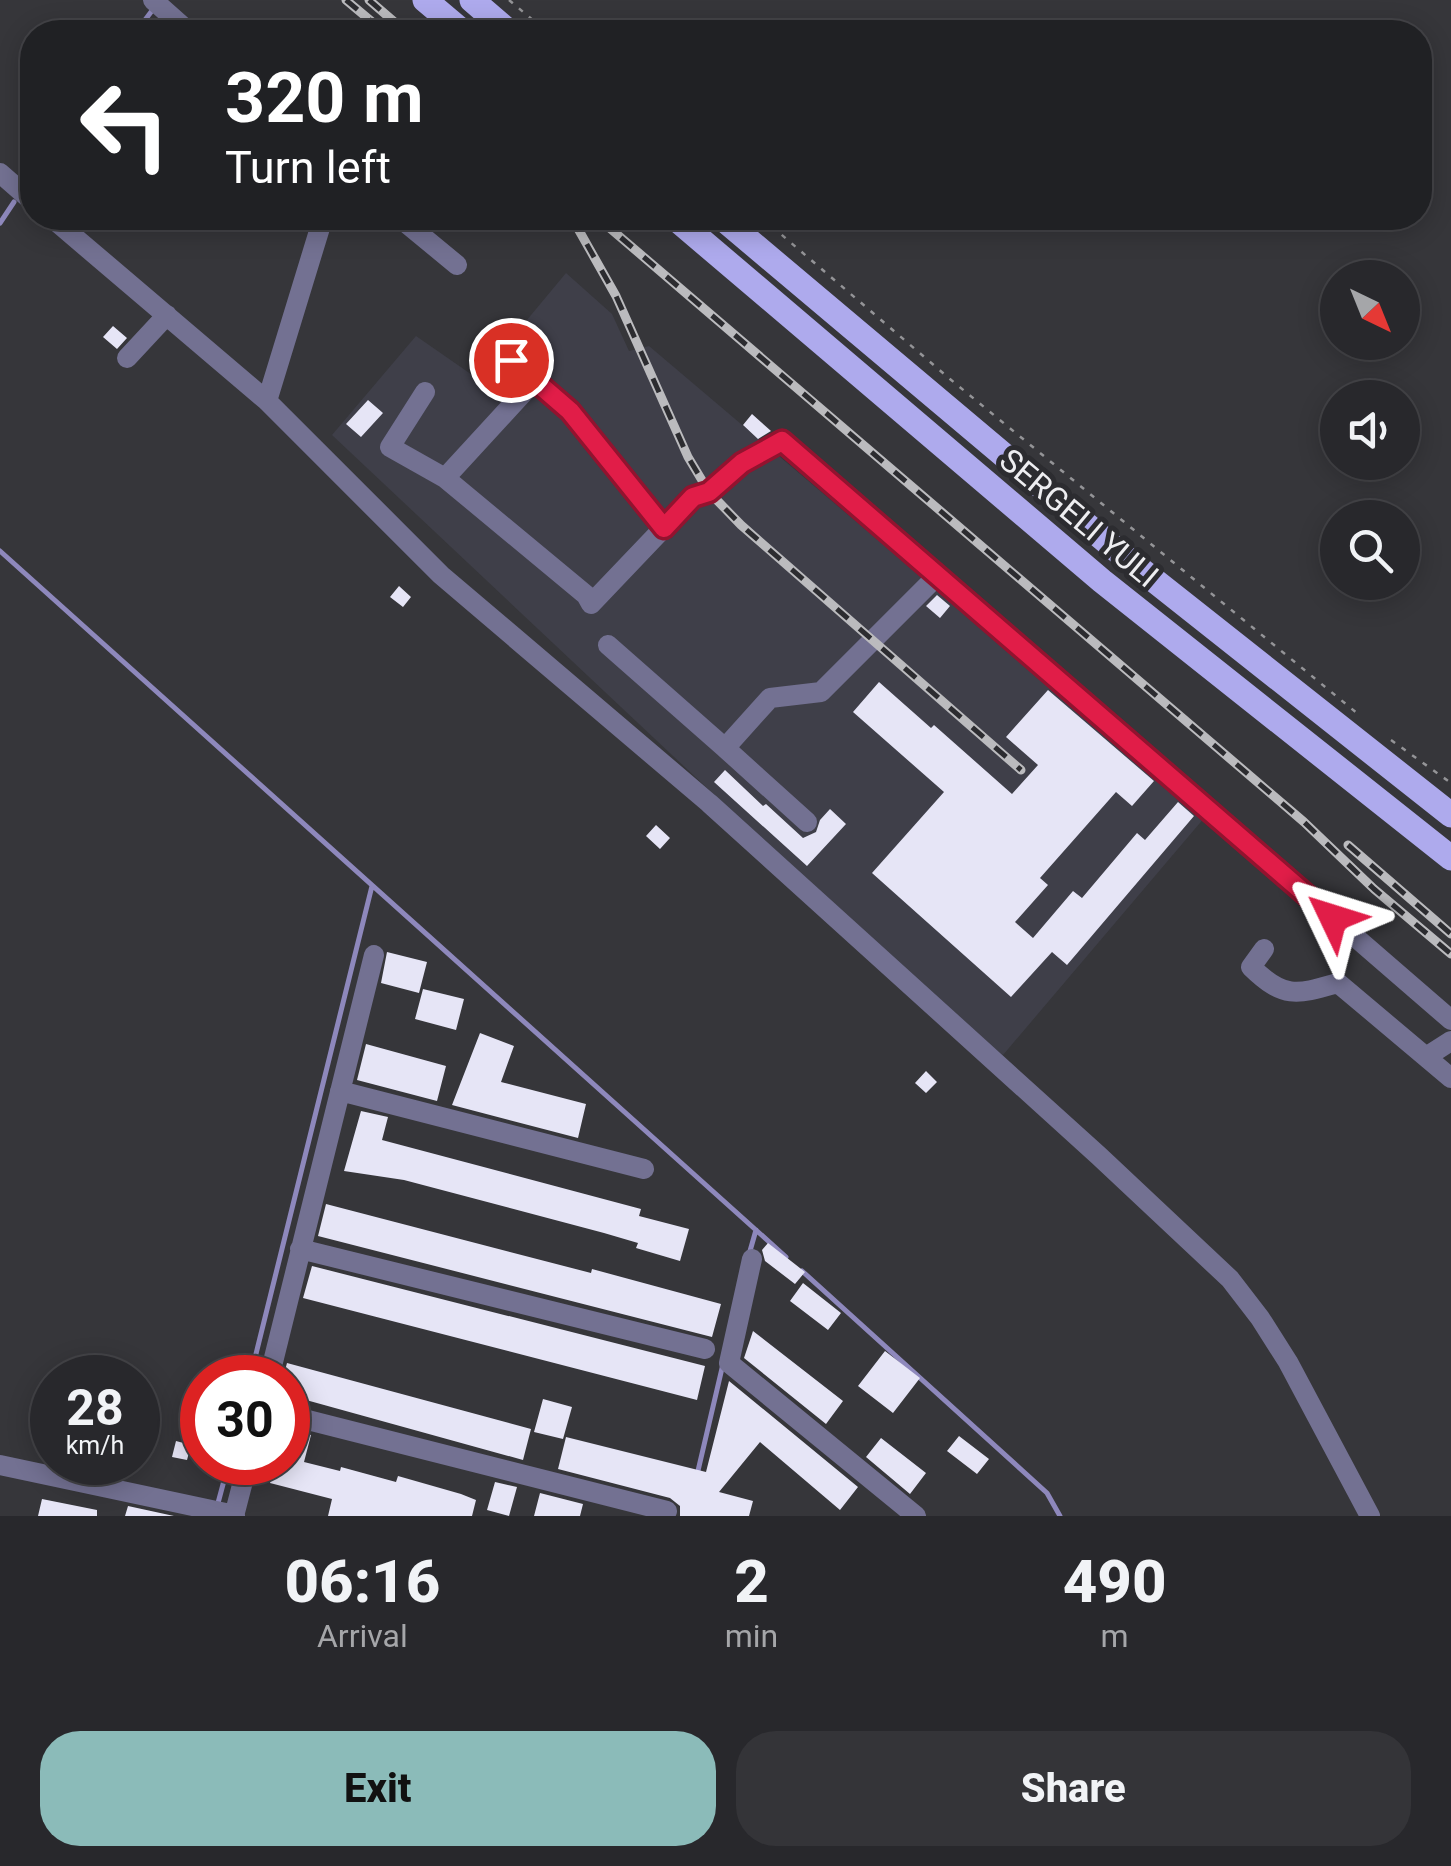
<!DOCTYPE html>
<html lang="en">
<head>
<meta charset="utf-8">
<style>
  :root { --surface:#28282c; --page:#343438; --text:#f1f3f6; --muted:#a5a6a9; --line:#444448; --accent:#8bbbb9 }
  body { margin:0; font-family:Roboto,sans-serif; background:var(--page); color:var(--text); height:100vh; display:flex; flex-direction:column; font-size:38px; white-space:nowrap }
  * { box-sizing:border-box; margin:0 }
  p { font-size:32px; color:var(--muted) }
  .icon { flex:none; width:55px; height:55px; fill:none; stroke:currentColor; stroke-width:2; stroke-linecap:round; stroke-linejoin:round }
  .map { position:relative; height:1516px; overflow:hidden }
  .details { display:flex; flex-direction:column; background:var(--surface); flex:1 }
  .details>* { flex:none }
  .banner { position:absolute; left:20px; top:20px; width:1412px; height:210px; border-radius:40px; box-shadow:0 5px 25px #0003,0 0 0 2px var(--line); background:#202124; color:#fff; overflow:hidden }
  .needle { width:65px; rotate:137deg }
  .fabs { position:absolute; left:1320px; top:260px; display:grid; gap:20px }
  .fabs a { display:grid; place-items:center; width:100px; height:100px; border-radius:50%; background:var(--surface); box-shadow:0 5px 25px #0003,0 0 0 2px var(--line); font-size:50px }
  .speed { position:absolute; left:30px; top:1355px; display:flex; gap:20px; font-size:50px; font-weight:700; text-align:center }
  .speed>* { display:grid; place-content:center; width:130px; height:130px; border-radius:50%; background:var(--surface); box-shadow:0 5px 25px #0003,0 0 0 2px var(--line); line-height:1 }
  .speed small { font-size:25px; font-weight:400 }
  .speed .limit { border:15px solid #d22; background:#fff; color:#111 }
  .pin { position:absolute; display:grid; place-items:center; width:85px; height:85px; color:#fff; margin:-42px; border:5px solid #fff; border-radius:50%; box-shadow:0 2px 10px #0007 }
  .me { position:absolute; width:110px; margin:-55px; rotate:311deg; stroke-linejoin:round; filter:drop-shadow(0 0 8px #0008) }
  .turn { display:flex; align-items:center; gap:35px; height:210px; padding:0 40px; font-size:45px }
  .turn .icon { width:130px; height:130px; stroke-width:2.5 }
  .turn b { display:block; font-size:70px; line-height:85px }
  .eta { display:flex; justify-content:space-evenly; align-items:center; height:170px; text-align:center }
  .eta b { font-size:60px; font-weight:800; line-height:70px }
  .cta { display:flex; gap:20px; margin-top:auto; padding:20px 40px }
  .cta a { flex:1; height:115px; border-radius:40px; background:var(--accent); color:#111; font-size:40px; font-weight:800; line-height:115px; text-align:center }
  .cta a+a { background:var(--page); color:var(--text) }
  .map>svg:first-child { display:block }
</style>
</head>
<body>
<div class="map">
<svg width="1451" height="1516" viewBox="0 0 1451 1516">
  <rect width="100%" height="100%" fill="#36363a"/>
  <path fill="#3f3f49" d="M566,273L612,314L629,351L649,346L1205,817L1003,1055L965,1030L944,1011L332,435L416,336L478,379Z"/>
  <g fill="none" stroke-linecap="round" stroke-linejoin="round">
    <path stroke="#8e88bc" stroke-width="5" d="M136,32L151,12
      M29,181L32,176
      M0,223L14,202
      M0,551L786,1257
      M750,1251L756,1230
      M802,1271L1047,1493L1060,1516
      M250,1378L372,886
      M697,1475L723,1364
      M218,1503L229,1462"/>
  </g>
  <path fill="#e6e5f6" d="M113,326L127,338L117,349L103,337Z
    M368,400L383,413L361,437L346,424Z
    M752,414L771,431L758,439L743,425Z
    M399,586L411,597L403,607L390,597Z
    M937,595L950,606L940,618L926,606Z
    M879,682L931,728L934,725L1012,794L1038,765L1006,737L1048,690L1154,781L1132,806L1116,792L1040,878L1048,885L1015,922L1033,938L1073,891L1082,898L1137,833L1145,840L1178,802L1194,816L1067,965L1052,952L1011,997L872,873L944,792L853,712Z
    M725,770L763,806L766,804L803,838L816,832L820,820L830,809L846,824L807,866L714,782Z
    M656,825L670,838L660,849L646,836Z
    M387,952L427,962L419,993L381,983Z
    M423,989L464,999L456,1030L415,1019Z
    M480,1033L514,1046L501,1082L586,1104L578,1138L452,1105Z
    M366,1044L446,1066L437,1101L357,1080Z
    M926,1071L937,1082L926,1093L915,1083Z
    M361,1111L388,1117L382,1140L641,1209L639,1216L689,1229L680,1261L636,1248L638,1243L604,1233L404,1180L344,1171Z
    M326,1204L591,1273L592,1269L721,1304L712,1337L318,1236Z
    M768,1243L805,1272L795,1284L765,1261L762,1250Z
    M312,1266L705,1366L697,1400L303,1298Z
    M803,1283L841,1313L828,1330L790,1301Z
    M753,1331L843,1401L826,1424L744,1358Z
    M885,1351L920,1378L893,1413L858,1386Z
    M287,1363L531,1429L523,1460L288,1395V1378H283Z
    M729,1381L858,1487L840,1510L760,1442L719,1492L753,1501L749,1516H680V1506L670,1498L558,1469L566,1437L706,1472Z
    M543,1399L572,1407L563,1439L534,1432Z
    M288,1429L311,1435L304,1462L340,1471L341,1467L396,1482L398,1476L461,1494L476,1500L472,1516H328L332,1499L270,1483L276,1462H288Z
    M959,1436L989,1459L977,1474L947,1451Z
    M881,1438L926,1473L910,1494L866,1457Z
    M176,1441L191,1445L187,1460L172,1457Z
    M495,1482L517,1487L509,1516L487,1510Z
    M540,1493L583,1504L580,1516H534Z
    M42,1499L97,1510V1516H38Z
    M128,1506L174,1516H125Z"/>
  <g fill="none" stroke-linecap="round" stroke-linejoin="round">
    <path stroke="#949497" stroke-width="2.5" stroke-dasharray="5 8" stroke-linecap="butt" d="M509,0L547,32
      M762,218L950,379L1358,714
      M1391,740L1451,783"/>
    <path stroke="#737192" stroke-width="20" d="M153,0L189,32
      M0,173L32,201
      M52,218L267,401L441,575L709,803L1099,1156L1230,1279L1260,1318L1288,1362L1370,1516
      M400,218L457,265
      M127,358L167,315
      M511,360L570,411L664,528
      M425,392L390,447L445,478L586,595L591,604L693,497L709,492L742,463L782,441L1451,1020
      M267,401L323,218
      M445,478L535,380
      M608,645L725,748L770,698L821,692L936,577
      M725,748L807,822
      M1264,949L1251,967C1284,999 1296,995 1338,983L1451,1078
      M1426,1057L1451,1041
      M340,1091L644,1169
      M300,1249L705,1349
      M752,1259L729,1363L916,1516
      M269,1378L374,955
      M288,1415L667,1511
      M0,1465L235,1515
      M234,1516L248,1462"/>
    <path stroke="#aeaaed" stroke-width="25" d="M425,0L463,32
      M472,0L509,32
      M675,218L1102,581L1451,858
      M722,218L1126,558L1451,815"/>
    <g stroke="#bbbbbe" stroke-width="9">
      <path id="rail" d="M346,0L377,26
        M369,0L406,32
        M572,218L616,296L688,457L709,492L741,525L1021,770
        M598,218L1304,822L1374,889L1451,954
        M1348,845L1451,934"/>
    </g>
    <use href="#rail" stroke="#2c2c30" stroke-width="5" stroke-dasharray="15" stroke-linecap="butt"/>
  </g>
  <g fill="none" stroke-linecap="round" stroke-linejoin="round">
    <g stroke="#92132f" stroke-width="25">
      <path id="route" d="M511,360L570,411L664,528L693,497L709,492L742,463L782,441L1333,918"/>
    </g>
    <use href="#route" stroke="#e11d48" stroke-width="18"/>
  </g>
  <g text-anchor="middle" dominant-baseline="central" stroke-width="10" stroke-linejoin="round" paint-order="stroke">
    <g font-size="32" fill="#eeeef1" stroke="#2c2c30">
      <text transform="translate(1079 518) rotate(40)">SERGELI YULI</text>
    </g>
  </g>
</svg>
<div class="fabs">
<a><svg class="needle" viewBox="-14 -14 28 28"><path d="M0-13l5 13h-10z" fill="#e53935"/><path d="M0 13l5-13h-10z" fill="#a5a6a9"/></svg></a>
<a><svg class="icon" aria-label="sound" viewBox="0 0 24 24"><path d="M4 9h4l5-4v14l-5-4H4zM17 9q2 3 0 6"/></svg></a>
<a><svg class="icon" aria-label="search" viewBox="0 0 24 24"><circle cx="10" cy="10" r="6"/><path d="M15 15l6 6"/></svg></a>
</div>
<div class="speed"><div>28<small>km/h</small></div><div class="limit">30</div></div>
<div class="pin" style="left:511px;top:360px;background:#d93025"><svg class="icon" aria-label="arrive" viewBox="0 0 24 24"><path d="M6 21V4h12l-3 4 3 4H6"/></svg></div>
<svg class="me" style="left:1333px;top:918px" viewBox="-20 -20 40 40"><path d="M0-17L14 15 0 8-14 15z" fill="#e11d48" stroke="#fff" stroke-width="4"/></svg>
<div class="banner">
<div class="turn"><svg class="icon" aria-label="left" viewBox="0 0 24 24"><path d="M17 20v-9H6M10 6l-5 5 5 5"/></svg><div><b>320 m</b>Turn left</div></div>
</div>
</div>
<section class="details">
<div class="eta">
<div><b>06:16</b><p>Arrival</p></div>
<div><b>2</b><p>min</p></div>
<div><b>490</b><p>m</p></div>
</div>
<div class="cta"><a>Exit</a><a>Share</a></div>
</section>
</body>
</html>
